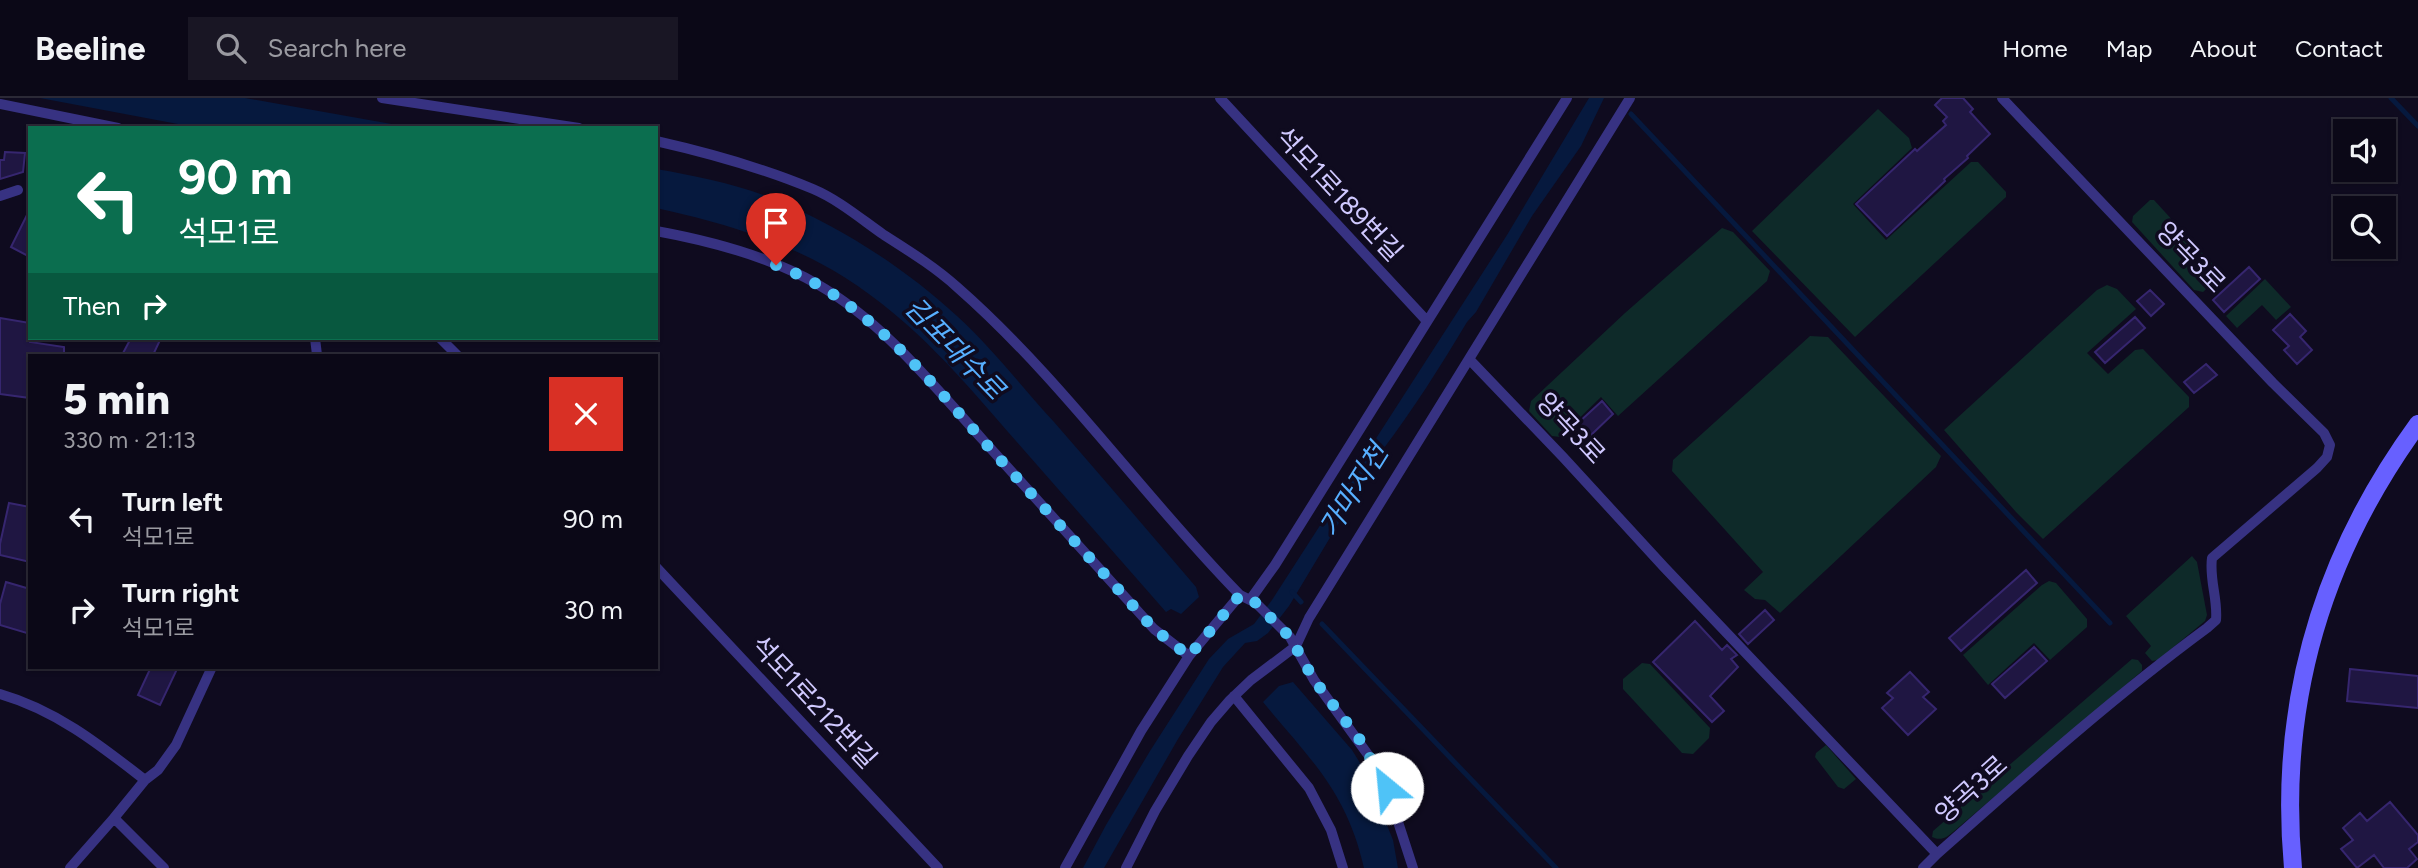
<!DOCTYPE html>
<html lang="en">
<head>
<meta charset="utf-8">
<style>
  :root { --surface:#0b0817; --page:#191624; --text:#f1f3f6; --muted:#9a9aa1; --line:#2b2936 }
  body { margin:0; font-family:Figtree,"Noto Sans KR",sans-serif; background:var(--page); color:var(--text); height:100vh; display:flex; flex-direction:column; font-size:26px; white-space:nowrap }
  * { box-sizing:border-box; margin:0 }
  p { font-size:23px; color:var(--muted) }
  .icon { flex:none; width:38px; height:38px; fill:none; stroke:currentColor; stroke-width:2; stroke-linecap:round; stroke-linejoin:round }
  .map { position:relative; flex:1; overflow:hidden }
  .sheet { position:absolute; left:28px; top:256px; width:630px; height:315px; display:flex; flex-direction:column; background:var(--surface); border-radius:0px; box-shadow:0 2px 5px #0004,0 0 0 2px var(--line) }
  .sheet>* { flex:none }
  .banner { position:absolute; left:28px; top:28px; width:630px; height:214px; border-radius:0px; box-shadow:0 2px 5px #0004,0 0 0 2px var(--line); background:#0b6e4f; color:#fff; overflow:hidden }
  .tools { position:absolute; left:2333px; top:21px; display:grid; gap:14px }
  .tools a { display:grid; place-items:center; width:63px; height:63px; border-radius:0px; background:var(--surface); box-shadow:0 2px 5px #0004,0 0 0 2px var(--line); font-size:35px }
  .pin { position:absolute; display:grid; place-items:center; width:60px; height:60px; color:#fff; margin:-72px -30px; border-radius:50% 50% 50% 0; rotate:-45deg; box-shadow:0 0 7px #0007 }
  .pin .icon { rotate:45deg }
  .me { position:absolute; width:77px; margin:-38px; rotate:332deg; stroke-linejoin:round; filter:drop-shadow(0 0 5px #0008) }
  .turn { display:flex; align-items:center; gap:24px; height:147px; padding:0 35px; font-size:32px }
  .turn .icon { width:91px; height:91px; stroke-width:2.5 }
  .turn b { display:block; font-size:49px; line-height:60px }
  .then { display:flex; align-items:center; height:66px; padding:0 35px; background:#0003; gap:14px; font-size:26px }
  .round { display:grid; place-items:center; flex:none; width:74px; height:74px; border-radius:0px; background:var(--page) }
  .overview { display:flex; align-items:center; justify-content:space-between; height:119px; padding:0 35px }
  h1 { font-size:42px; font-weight:800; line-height:52px }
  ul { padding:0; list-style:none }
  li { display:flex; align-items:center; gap:21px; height:91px; padding:0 35px }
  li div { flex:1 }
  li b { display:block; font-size:26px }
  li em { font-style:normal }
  header { display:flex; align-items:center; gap:42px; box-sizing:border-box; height:98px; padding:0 35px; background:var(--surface); border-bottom:2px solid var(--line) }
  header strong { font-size:33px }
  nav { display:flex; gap:38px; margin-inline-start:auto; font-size:24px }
  .search { width:490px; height:63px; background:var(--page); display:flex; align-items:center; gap:18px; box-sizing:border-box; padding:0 24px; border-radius:0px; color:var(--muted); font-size:26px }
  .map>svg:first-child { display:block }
</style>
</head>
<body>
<header>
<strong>Beeline</strong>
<div class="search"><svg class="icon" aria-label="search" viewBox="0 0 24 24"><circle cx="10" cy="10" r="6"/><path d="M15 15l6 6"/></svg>Search here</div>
<nav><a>Home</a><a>Map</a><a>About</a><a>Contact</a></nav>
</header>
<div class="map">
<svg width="2418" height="770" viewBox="0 0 2418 770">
  <rect width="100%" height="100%" fill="#0f0b1f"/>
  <path fill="#0e2a29" d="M1878,11L1909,40L1912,50L1853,106L1886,142L1971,64H1978L2006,94V99L1855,239L1752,133Z
    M2150,102H2154L2218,172V180L2203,194L2194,192L2132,124L2133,118Z
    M1722,130L1733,134L1770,173L1767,183L1618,318L1601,299L1560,339L1552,338L1529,313L1531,303L1625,215Z
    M2265,181L2291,209L2276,222L2262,207L2237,230L2226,218Z
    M2107,187L2117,191L2136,211L2087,255L2108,276L2135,252L2143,251L2189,299V309L2043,441L2016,414L1944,332L2097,192Z
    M1810,238L1828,239L1941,358L1936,369L1780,515L1765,502L1755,501L1744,492L1763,474L1672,373L1673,362Z
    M2192,458L2197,464L2207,517L2205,523L2158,562L2152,563L2145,555L2151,548L2126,518Z
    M2049,483L2056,485L2087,521V529L2050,562L2034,545L1988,587L1963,557L2042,487Z
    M2132,561L2138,562L2142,567V573L1953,734C1946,740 1941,743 1932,739L1933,733Z
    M1642,565L1650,566L1710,630L1709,640L1693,656L1682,655L1623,591V581Z
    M1826,647L1856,681L1844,691L1838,689L1815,659L1816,655Z"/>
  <path fill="#06193e" d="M40,0H245L414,30H199Z
    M1589,0H1604L1581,48L1532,118L1476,214L1467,224C1440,269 1413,312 1381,354C1366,374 1360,399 1343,418L1289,508L1268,535L1257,543L1245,545L1223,569L1178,641L1104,770H1083L1106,727L1150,653L1209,561L1228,541L1254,526L1272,502L1507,137Z
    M656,71C697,78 741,87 779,103C844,131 906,171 957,218C992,250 1022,289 1054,324C1102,379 1149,434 1196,489L1199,499L1181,516L1171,511L1166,514C1116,457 1066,400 1016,343C962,281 915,224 844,179C789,144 720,124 656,110Z
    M1293,584L1352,652L1365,673L1393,742L1398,770H1364C1347,694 1310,661 1263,604L1279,588Z"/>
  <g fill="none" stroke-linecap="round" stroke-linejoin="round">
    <path stroke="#06193e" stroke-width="5" d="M2391,0L2418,28
      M1631,16L2110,525
      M1292,494L1301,504
      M1322,526L1556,770"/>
  </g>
  <path fill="#1f1642" stroke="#36266f" stroke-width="2" d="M1942,0H1963L1973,11L1970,14L1990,36L1967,58L1968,60L1944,81L1945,83L1887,138L1856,106L1915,51L1917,53L1946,27L1943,23L1947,19L1935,7Z
    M5,54L25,55L23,74L0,81V62H4Z
    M30,111V159L11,149Z
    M2249,169L2260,181L2224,214L2213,202Z
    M2150,192L2164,206L2151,218L2137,203Z
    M2290,216L2306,233L2300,239L2312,252L2297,266L2284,252L2289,248L2273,232Z
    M2135,219L2145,230L2105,265L2095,254Z
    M0,220L30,225V244L64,249V257H30V300L0,296Z
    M131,240H161L153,257H122Z
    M2206,266L2217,277L2194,295L2184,284Z
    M1602,303L1613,316L1590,338L1578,325Z
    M9,405L30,409V464L0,457V446Z
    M2026,472L2037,485L1961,553L1949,540Z
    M6,484L30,491V536L0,527V506Z
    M1765,512L1774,522L1748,546L1739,536Z
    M1695,523L1722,552L1727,547L1737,557L1731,561L1738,569L1710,598L1724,613L1712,624L1653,564Z
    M2034,549L2047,563L2005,600L1992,586Z
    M151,569H178L160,607L138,597Z
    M2350,571L2418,578V610L2347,603Z
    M1910,574L1929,594L1923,599L1936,611L1908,637L1882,610L1893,600L1887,595Z
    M2390,704L2418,737V744L2409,751L2417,761L2407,770H2384L2374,757L2357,770L2341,751L2353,742L2343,730L2360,715L2367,723Z"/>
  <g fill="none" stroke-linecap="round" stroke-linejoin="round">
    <path stroke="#373282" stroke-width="10" d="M382,0L579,30
      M1220,0L1426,222
      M0,6L118,30
      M656,43C709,55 763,70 813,91C839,102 861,121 884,137C909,153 935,169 957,189C1062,281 1142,397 1240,497
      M0,98L18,92
      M656,133C711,143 769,158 817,186C883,224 932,286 983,342C1040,405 1097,468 1154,531L1189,558L1240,497L1256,505L1290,539L1314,582L1374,665L1387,690L1413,770
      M315,240L317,257
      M440,240L457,257
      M1469,261L1630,0
      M656,469L938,770
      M1250,502L1275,467L1567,0
      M0,596C56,612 100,647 145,682
      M1234,598L1309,690L1331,732L1343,770
      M70,770L114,720
      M164,770L114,720L145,682L158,672L176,647L212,569
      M1065,770L1141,633L1189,558
      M1126,770L1155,713L1188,658L1211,624L1230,602L1251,582L1296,548L1309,520L1469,261L1563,359L1664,469L1937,756C2025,678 2112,600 2207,530L2216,522C2218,501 2209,481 2212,460L2317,370L2327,359L2330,347L2324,335L2273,285L2002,0
      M1923,770L1937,756"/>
    <path stroke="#6760ff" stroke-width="18" d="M2293,770C2278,606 2321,459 2418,326"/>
  </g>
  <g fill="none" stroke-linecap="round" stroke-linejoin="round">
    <path stroke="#4fc3f7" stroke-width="12" stroke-dasharray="0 21.6" d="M776,167C869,202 931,285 996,357C1049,415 1102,473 1154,531L1189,558L1240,497L1256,505L1290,539L1314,582L1360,642L1387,690"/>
  </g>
  <g text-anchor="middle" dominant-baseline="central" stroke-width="7" stroke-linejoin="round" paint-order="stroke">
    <g font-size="26" fill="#d0c9ff" stroke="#0f0b1f">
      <text transform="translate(1339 96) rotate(47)">석모1로189번길</text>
      <text transform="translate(2191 159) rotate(46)">양곡3로</text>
      <text transform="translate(1571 330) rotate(47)">양곡3로</text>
      <text transform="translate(814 604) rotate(47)">석모1로212번길</text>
      <text transform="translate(1971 691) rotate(-42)">양곡3로</text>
    </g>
    <g font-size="28" font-style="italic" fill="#57afff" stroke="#0f0b1f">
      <text transform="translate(955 250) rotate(46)">김포대수로</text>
      <text transform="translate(1353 392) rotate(-58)">가마지천</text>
    </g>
  </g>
</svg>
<div class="tools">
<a><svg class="icon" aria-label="sound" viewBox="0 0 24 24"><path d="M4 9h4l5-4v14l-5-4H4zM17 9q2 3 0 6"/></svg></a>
<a><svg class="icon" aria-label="search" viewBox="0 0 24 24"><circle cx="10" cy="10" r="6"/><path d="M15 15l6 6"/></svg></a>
</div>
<div class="pin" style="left:776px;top:167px;background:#d93025"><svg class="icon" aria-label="arrive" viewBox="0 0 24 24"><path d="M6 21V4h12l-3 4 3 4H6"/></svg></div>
<svg class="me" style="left:1387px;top:690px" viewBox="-20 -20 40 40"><circle r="19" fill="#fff"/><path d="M0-13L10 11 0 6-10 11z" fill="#4fc3f7"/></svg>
<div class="banner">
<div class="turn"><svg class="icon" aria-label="left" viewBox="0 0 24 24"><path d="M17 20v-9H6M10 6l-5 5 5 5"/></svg><div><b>90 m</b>석모1로</div></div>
<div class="then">Then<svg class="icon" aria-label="right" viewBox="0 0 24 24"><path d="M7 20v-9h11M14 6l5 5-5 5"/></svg></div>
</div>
<section class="sheet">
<div class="overview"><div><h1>5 min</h1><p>330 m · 21:13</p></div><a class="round" style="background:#d93025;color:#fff"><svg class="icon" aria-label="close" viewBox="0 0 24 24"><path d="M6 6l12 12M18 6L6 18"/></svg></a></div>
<ul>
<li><svg class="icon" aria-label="left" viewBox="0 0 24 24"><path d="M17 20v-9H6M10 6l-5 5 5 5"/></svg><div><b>Turn left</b><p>석모1로</p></div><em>90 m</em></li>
<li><svg class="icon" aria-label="right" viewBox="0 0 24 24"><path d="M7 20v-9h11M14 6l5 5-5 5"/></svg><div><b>Turn right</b><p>석모1로</p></div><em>30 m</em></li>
</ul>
</section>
</div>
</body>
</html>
